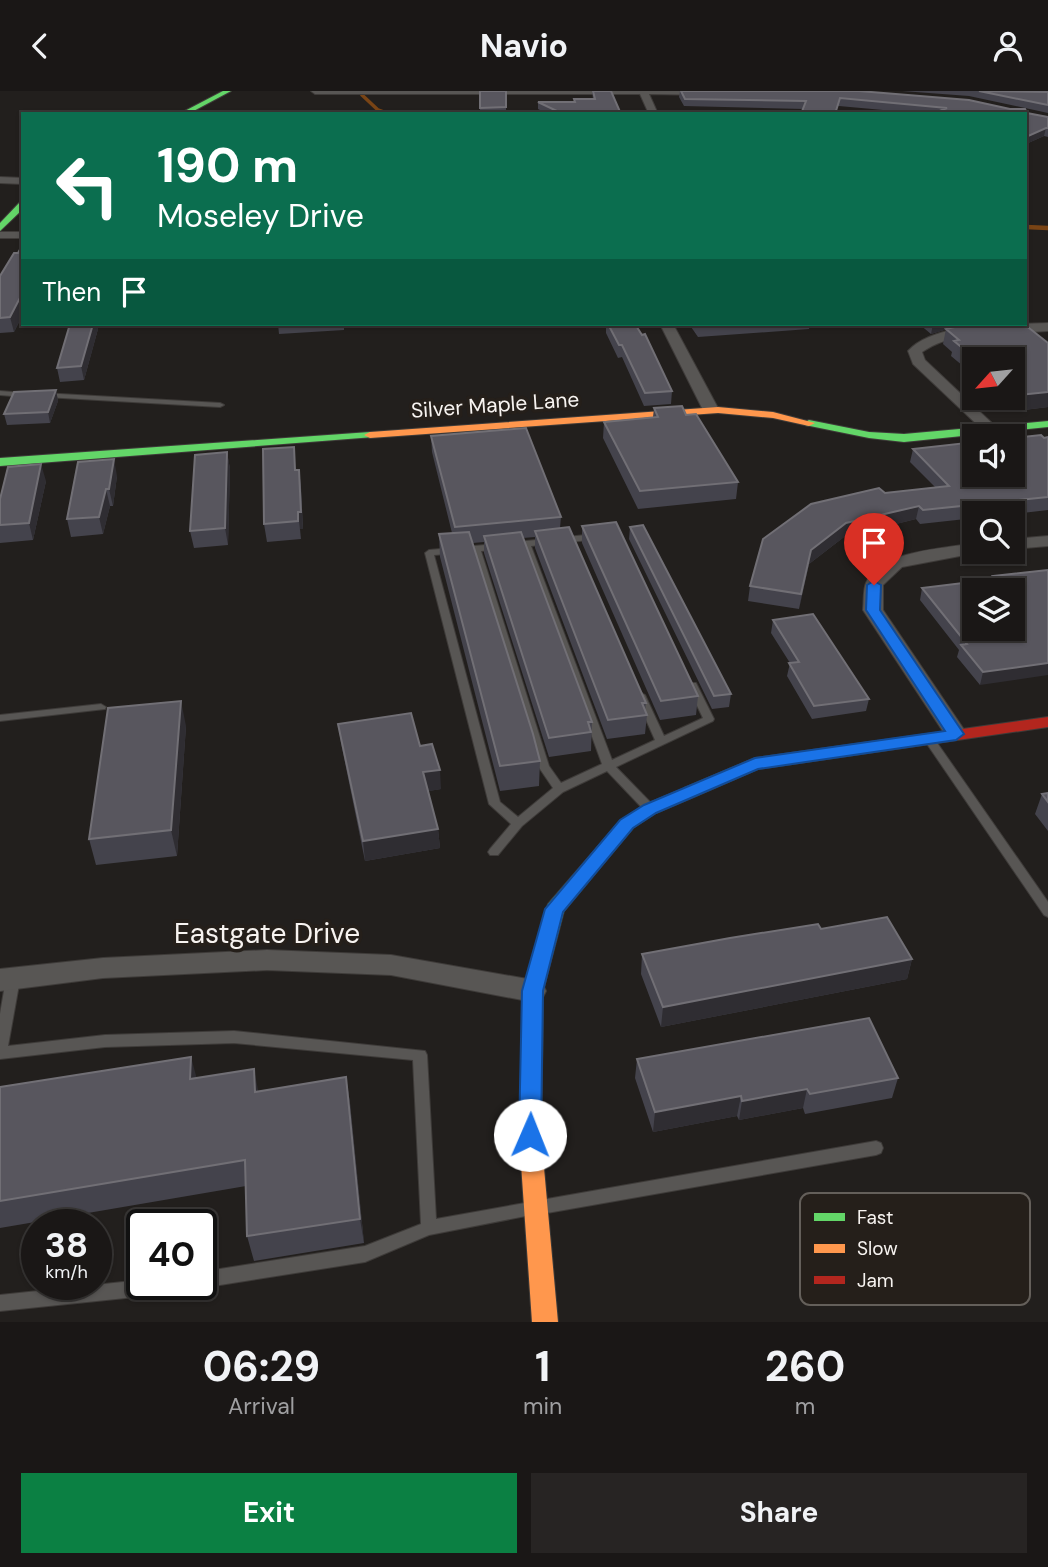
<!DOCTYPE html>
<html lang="en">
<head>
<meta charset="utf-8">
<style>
  :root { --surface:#1a1716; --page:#272423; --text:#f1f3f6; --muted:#9f9fa1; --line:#383635; --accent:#0b8043 }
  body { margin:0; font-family:"DM Sans",sans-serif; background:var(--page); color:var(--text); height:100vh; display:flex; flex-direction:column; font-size:26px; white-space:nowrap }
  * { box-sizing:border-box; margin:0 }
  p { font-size:23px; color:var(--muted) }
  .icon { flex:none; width:38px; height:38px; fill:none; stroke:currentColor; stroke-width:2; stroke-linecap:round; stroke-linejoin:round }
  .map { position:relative; height:1231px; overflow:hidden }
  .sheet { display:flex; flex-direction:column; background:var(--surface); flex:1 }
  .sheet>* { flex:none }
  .hud { position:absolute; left:21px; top:21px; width:1006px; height:214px; border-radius:0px; box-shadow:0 2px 5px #0004,0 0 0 2px var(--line); background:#0b6e4f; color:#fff; overflow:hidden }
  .needle { width:46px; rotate:243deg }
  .fabs { position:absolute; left:962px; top:256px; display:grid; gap:14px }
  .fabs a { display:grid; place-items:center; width:63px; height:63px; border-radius:0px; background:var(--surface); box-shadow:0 2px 5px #0004,0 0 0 2px var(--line); font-size:35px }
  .speed { position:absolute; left:21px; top:1118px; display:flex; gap:14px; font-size:35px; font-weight:700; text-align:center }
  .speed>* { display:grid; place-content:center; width:91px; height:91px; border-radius:50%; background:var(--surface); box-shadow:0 2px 5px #0004,0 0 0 2px var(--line); line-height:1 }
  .speed small { font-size:18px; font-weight:400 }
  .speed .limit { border:4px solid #111; border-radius:10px; background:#fff; color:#111 }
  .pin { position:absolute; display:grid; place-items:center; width:60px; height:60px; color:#fff; margin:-72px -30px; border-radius:50% 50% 50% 0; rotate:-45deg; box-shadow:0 0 7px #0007 }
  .pin .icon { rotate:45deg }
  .me { position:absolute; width:77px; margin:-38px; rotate:1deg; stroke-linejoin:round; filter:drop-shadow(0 0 5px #0008) }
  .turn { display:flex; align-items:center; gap:24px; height:147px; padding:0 21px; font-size:32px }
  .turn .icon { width:91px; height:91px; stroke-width:2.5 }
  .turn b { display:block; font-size:49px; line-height:60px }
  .then { display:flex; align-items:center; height:66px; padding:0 21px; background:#0003; gap:14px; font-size:26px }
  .eta { display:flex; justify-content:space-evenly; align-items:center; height:119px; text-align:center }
  .eta b { font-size:42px; font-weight:700; line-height:49px }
  .cta { display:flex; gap:14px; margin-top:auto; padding:14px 21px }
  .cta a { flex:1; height:80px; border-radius:0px; background:var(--accent); color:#fff; font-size:28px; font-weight:700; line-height:80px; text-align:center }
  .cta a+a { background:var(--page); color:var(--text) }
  header { display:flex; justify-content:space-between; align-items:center; height:91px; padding:0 21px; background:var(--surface); font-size:32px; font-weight:700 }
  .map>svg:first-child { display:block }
</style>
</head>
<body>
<header><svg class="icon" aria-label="back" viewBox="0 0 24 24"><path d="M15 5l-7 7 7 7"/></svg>Navio<svg class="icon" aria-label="person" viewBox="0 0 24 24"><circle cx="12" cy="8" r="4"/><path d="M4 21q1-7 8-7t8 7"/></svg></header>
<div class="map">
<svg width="1048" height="1231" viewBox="0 0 1048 1231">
  <rect width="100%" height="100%" fill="#221f1d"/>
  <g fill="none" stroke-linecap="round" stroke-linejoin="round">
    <path stroke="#794415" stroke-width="3.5" d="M365,0L362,4L378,19L389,23"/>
    <path stroke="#794415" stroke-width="4.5" d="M1026,136L1048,137"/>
    <g stroke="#3e3b39" stroke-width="2">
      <path id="lane" d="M0,300L25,302L29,304L25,306L0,304Z
        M42,302L220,312L224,314L220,316L45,306L41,304Z
        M596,443L600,446L599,448L531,455L612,669L655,649L635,604L636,602L640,601L645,604L664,645L703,627L687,594L688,592H696L714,628L713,630L616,676L654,715L656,718L654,721H646L607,680L563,701L522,735L498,764H490L488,761L490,758L511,733L489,713L425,462L429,459L496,453L500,456L496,459L481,460L549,675L561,692L602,673L522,453L526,450ZM472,461L538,675L553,697L518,726L500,711L434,464Z
        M101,613L106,616L105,618L0,630V624Z
        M929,644L933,646L1048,811V826L1044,824L925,650L924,648Z
        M13,883L18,884L20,888L8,955L105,944L234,940L425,960L427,964L436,1128L525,1112L531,1114L533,1119L531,1124L429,1144L365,1171L201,1197L195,1195L201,1194V1181L365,1155L421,1133L413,969L234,952L105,956L0,968V923L6,888L8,884Z
        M876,1050L881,1052L883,1057L881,1062L876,1064L547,1122L542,1120L539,1115L542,1110L547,1108Z
        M142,1189V1194H182L180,1200L174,1202L0,1220V1204Z"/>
    </g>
    <g stroke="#3e3b39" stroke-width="2">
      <path id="street" d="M311,0H712V1L708,4L649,3L658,23H649L640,3H315Z
        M0,86L23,87V93L0,92Z
        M0,141H23V147H0Z
        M1048,232V240C1008,243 956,237 922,261L925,269L996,336L999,339L991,344L986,342L913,273L908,260C935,230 1010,234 1048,232Z
        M660,233H673L719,319L716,322H706L703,319Z
        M1048,445V455L1013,458V448Z
        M975,452V460L981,461L902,476L883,494V519L967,643L964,648H948L863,519C864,511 863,499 866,492C880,459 943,458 975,452Z
        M267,859L391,864L533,889L542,892L546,900L542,908L533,911L391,884L267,879L103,887L0,900V878L103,867Z"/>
    </g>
    <g stroke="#3e3b39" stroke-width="2">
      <path id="fast" d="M223,0H231L188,23H179Z
        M20,111H23V118L0,140V132Z
        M809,329L869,341L904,343L1048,330V336L904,351L869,347L805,334L803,332Z
        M370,341L374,342V346L0,375V367Z
        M690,695L696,697L699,701L696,705L656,722L633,737L564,820L543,900V918L540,924L533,926L526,924L523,918V900L548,813L621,729L644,714Z"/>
    </g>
    <g stroke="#3e3b39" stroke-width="2">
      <path id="slow" d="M718,316L773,321L815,332L809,335L773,327L718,322L370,347L364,344L370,341Z
        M533,910L540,912L543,918L541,1044L558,1231H532L519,1044L523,918L526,912Z"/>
    </g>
    <g stroke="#3e3b39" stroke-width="2">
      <path id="jam" d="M1048,626V636L758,678L696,705H684L681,701L684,697L755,667Z"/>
    </g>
    <use href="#lane" fill="#585654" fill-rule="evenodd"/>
    <use href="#street" fill="#585654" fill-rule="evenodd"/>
    <use href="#fast" fill="#63d668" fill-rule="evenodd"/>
    <use href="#slow" fill="#ff974d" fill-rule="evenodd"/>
    <use href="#jam" fill="#b3261e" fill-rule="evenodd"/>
  </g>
  <path fill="#44434c" d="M480,0H506V23H480Z
    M592,0L621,23H548L538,18V11H574V8H593Z
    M680,0H859L1048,26V46L1044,45L1026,53V23H927L839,15L803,18L684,15L679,6Z
    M902,0H1044L1048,1V22L969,5Z
    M23,153V223L14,241L0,242V185L18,162Z
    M93,233H97L98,238L84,289L60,291L57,277Z
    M278,233H344V239L279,243Z
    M606,233H635L672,300L671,313L644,315L622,266L618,267L606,242Z
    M689,233H810L809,238L698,246Z
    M919,233H1024L1048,252V316L1015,320L999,306H1013V268H975V285L951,265L952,261L943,253L946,238L954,236L931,243Z
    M56,299L58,310L50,332L7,334L4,323Z
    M654,317L686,324L738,391L736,408L638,418L603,347L604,331L653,326Z
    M431,345L561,426L560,437L646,612L645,620L647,624L645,643L607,648L535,457V446L523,447L592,631L591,660L549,666L484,462V451L473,452L540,670L539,695L500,700L440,466L439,443L452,442L432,361Z
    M1048,346V419L1013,423V422H975V427L920,433L916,428L844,446L809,473L799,518L748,510L750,495L885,402L935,396L910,371L913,358Z
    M227,361L230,378L228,454L194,457L190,440Z
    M296,379H299L301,396L303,438H300L301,448L267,451L264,433Z
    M117,385L113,415H110L103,443L71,446L67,428Z
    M46,390L33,449L0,452V408Z
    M582,435L698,605L696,624L660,629L582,452Z
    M630,436L731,603L729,616L712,618L629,448Z
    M1048,479L980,594L957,566L959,559L920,509L922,497L992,488L993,485Z
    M773,529L869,608L866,620L812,628L787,585L790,572L771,542Z
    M338,633L420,655L441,698L428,700L438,738L440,757L365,770L341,652Z
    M186,635L177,765L96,774L89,748Z
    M1048,702V740L1035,723L1042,703Z
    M821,838L912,868L907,888L661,936L641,883L642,863Z
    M637,968L898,987L892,1007L805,1023L803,1017L739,1029L737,1025L653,1041L635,987Z
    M346,986L350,1012L364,1152L254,1170L247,1145L246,1095L0,1137V996L196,987L259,1000Z"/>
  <path fill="#2f2d32" d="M1046,37L1044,45L1026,53V46Z
    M23,201V223L14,241L10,226Z
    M93,233H97L98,238L84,289L81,275Z
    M933,233H983L954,236L931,243Z
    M56,299L58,310L50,332L48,321Z
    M1048,301V316L1015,320L1019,304Z
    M227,361L230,378L228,454L225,437Z
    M114,368L117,385L113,415L109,398Z
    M41,373L46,390L33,449L29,432Z
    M299,379L303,438H300L301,448L298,421Z
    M106,398L110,415L103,443L99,426Z
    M919,415L916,428L844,446L809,473L799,518L811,459L846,432Z
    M1048,572V584L980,594L983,581Z
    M181,610L186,635L177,765L171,739Z
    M440,679L441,698L424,701L423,681Z
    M438,738L440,757L365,770L363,750Z
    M912,868L907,888L661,936L663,916Z
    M191,966L198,992L190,988Z
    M254,978L259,1004L255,1001Z
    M346,986L350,1012L364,1152L360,1128Z
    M807,998L803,1017L739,1029L742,1010Z
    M741,1005L737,1025L653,1041L655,1021Z"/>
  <path fill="#58565e" stroke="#716f75" stroke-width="2" fill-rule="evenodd" d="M480,0H506V16L480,17Z
    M593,0H611L621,23H563L538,11H575L574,8H595Z
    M681,0H859L969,9L1010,18H1025L1027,22L1048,26V37H1046L1026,46V23H932L947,17L840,7L835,23H801L806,10L685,8Z
    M979,0L1048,1V14Z
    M23,153V201L10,226L0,227V185L14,162H18Z
    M70,233H93L81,275L57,277Z
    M608,233H635L642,244L645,243L672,300L645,302L622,254H619Z
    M968,233H1024L1048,252V301L1019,304L1013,299V268H976L954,250L959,249L946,238Z
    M56,299L48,321L4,323L14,301Z
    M682,315L686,324L696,323L738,391L640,400L604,331L658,326L654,317Z
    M526,337L561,426L455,436L431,345Z
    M1041,344L1044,347L1048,346V406L923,419L919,415L846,432L811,459L801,503L750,495L763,448L811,413L879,397L885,402L949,395L913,358L975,351V383H1013V347Z
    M294,356L295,379H299L301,421H298V430L264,433L263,358Z
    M227,361L225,437L190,440L195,364Z
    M114,368L109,398H106L99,426L67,428L78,371Z
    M41,373L29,432L0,434V408L8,376Z
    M616,431L698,605L661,610L582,435Z
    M643,434L731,603L714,605L630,436Z
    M569,436L646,612H642L647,624L608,629L535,440Z
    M469,441L533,643L540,670L500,675L439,443Z
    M521,441L592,631H588L591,641L549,647L484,445Z
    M1048,479V572L983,581L961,554L967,553L922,497L996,488L993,485ZM975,499H1013V537H975Z
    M813,523L869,608L814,615L789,572L799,571L773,529Z
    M181,610L171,739L89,748L108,617Z
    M411,622L420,655L432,653L440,679L423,681L438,738L363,750L338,633Z
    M1048,702V711L1042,703Z
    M887,826L912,868L663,916L642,863L730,847L818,833L821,838Z
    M869,927L898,987L810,1003L807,998L742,1010L741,1005L655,1021L637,968Z
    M191,966L190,988L254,978L255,1001L346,986L360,1128L247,1145L245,1069L0,1110V996Z"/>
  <path fill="#1a73e8" stroke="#114b97" stroke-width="2" d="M874,490L881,494L880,519L964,643L956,649L758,678L656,722L633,737L563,821L543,900L541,1044L538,1051L530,1054L522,1051L519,1044L522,900L545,818L620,729L644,714L755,667L945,640L866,519L867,494Z"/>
  <g text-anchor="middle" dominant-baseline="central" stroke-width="7" stroke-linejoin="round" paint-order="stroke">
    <g font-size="21" fill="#f7f3f0" stroke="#251f1a">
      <text transform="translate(495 314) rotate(-4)">Silver Maple Lane</text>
    </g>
    <g font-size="28" fill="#f7f3f0" stroke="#251f1a">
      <text x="267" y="842">Eastgate Drive</text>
    </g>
  </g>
  <rect x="800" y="1102" width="230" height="112" rx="10" fill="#251f1a" stroke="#645f5a" stroke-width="2"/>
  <rect x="814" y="1122" width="31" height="8" fill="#63d668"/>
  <rect x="814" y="1153" width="31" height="9" fill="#ff974d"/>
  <rect x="814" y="1185" width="31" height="8" fill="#b3261e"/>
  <g font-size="19" fill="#f7f3f0">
    <text x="857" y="1133">Fast</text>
    <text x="857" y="1164">Slow</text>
    <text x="857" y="1196">Jam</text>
  </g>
</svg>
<div class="fabs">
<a><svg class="needle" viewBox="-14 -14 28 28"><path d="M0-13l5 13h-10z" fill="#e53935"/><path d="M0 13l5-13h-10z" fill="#9f9fa1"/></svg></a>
<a><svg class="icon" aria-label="sound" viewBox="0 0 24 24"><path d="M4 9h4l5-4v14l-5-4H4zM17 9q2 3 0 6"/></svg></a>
<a><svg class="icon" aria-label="search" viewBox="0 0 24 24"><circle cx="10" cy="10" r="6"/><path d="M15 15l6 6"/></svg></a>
<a><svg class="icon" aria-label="layers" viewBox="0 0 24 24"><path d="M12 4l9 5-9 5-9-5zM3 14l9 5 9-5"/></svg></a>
</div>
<div class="speed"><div>38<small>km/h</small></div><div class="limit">40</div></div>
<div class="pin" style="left:874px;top:494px;background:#d93025"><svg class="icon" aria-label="arrive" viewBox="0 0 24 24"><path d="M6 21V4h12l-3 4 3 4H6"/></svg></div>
<svg class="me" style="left:530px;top:1044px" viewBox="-20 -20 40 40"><circle r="19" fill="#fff"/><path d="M0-13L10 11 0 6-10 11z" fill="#1a73e8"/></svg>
<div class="hud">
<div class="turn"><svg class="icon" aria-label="left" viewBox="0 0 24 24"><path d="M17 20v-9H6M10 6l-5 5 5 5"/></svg><div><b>190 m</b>Moseley Drive</div></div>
<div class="then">Then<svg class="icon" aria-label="arrive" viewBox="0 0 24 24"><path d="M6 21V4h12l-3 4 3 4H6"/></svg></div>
</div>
</div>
<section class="sheet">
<div class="eta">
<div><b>06:29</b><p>Arrival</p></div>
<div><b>1</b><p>min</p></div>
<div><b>260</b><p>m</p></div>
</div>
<div class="cta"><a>Exit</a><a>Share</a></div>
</section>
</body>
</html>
